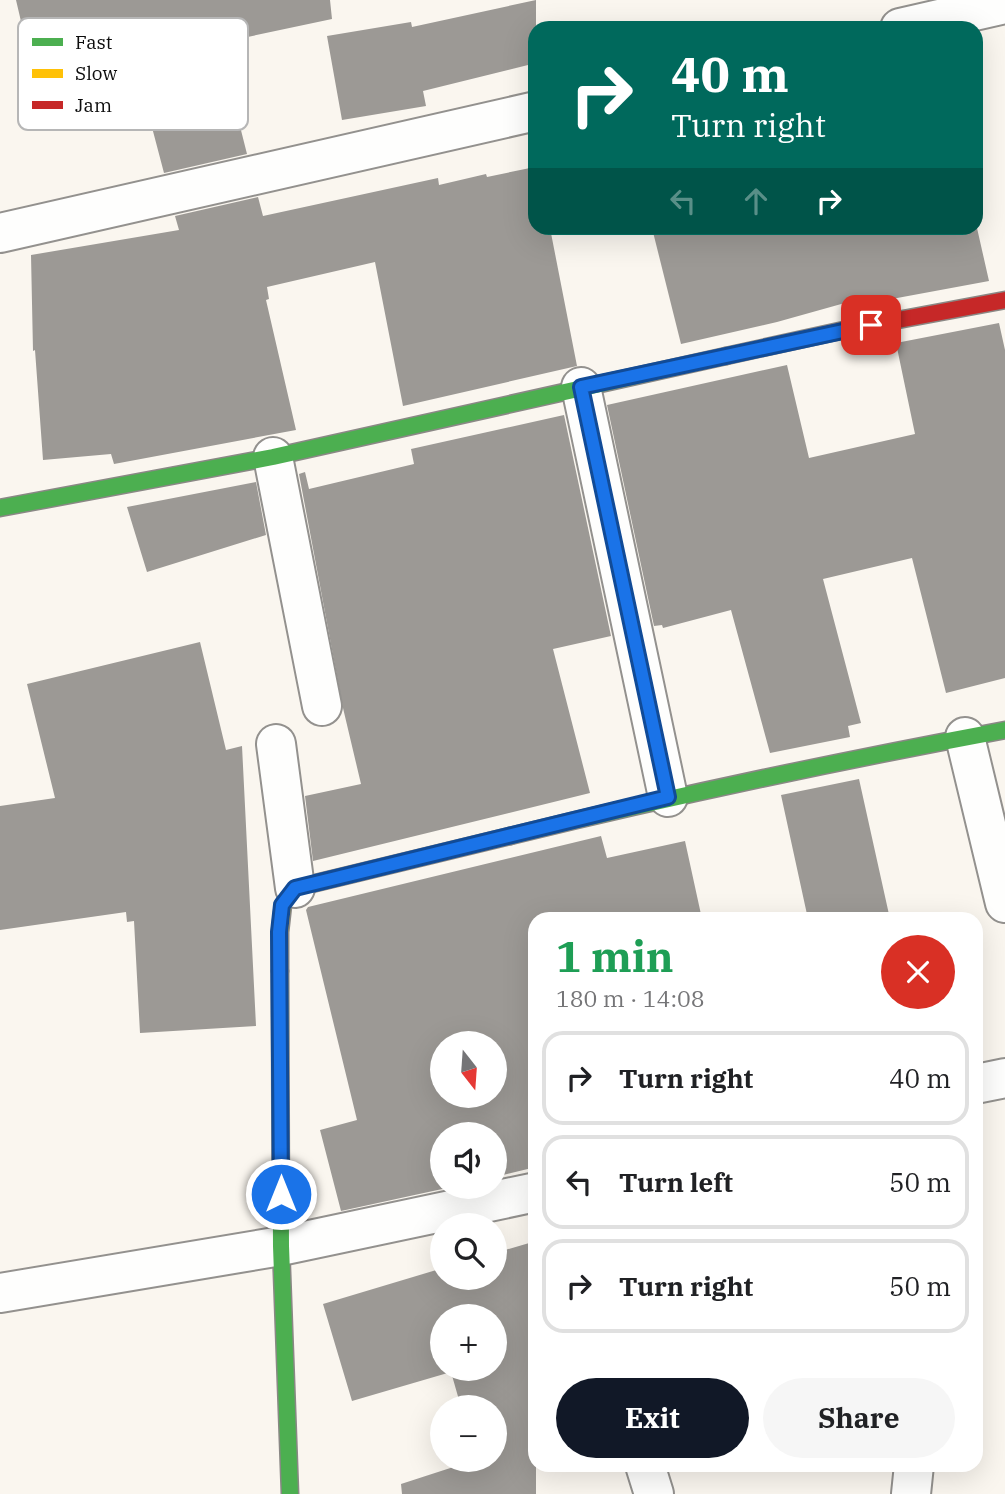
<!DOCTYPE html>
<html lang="en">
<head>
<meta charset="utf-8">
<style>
  :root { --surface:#fff; --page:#f6f6f6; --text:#202124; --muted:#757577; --line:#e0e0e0; --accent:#111827 }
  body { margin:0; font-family:"IBM Plex Serif",serif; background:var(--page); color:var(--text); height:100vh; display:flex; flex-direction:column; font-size:26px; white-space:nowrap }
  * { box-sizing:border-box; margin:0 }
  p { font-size:23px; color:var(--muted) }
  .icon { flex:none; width:38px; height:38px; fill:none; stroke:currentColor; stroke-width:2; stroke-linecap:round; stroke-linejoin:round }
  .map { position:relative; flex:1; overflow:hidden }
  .side { position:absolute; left:528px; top:912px; width:455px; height:560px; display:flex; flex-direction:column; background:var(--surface); border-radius:21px; box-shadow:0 7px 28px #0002 }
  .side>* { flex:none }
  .top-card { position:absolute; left:528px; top:21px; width:455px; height:214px; border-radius:21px; box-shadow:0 7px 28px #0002; background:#00695c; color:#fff; overflow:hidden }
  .needle { width:46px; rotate:163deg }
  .controls { position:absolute; left:430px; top:1031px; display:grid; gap:14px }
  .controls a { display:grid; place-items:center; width:77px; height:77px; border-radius:50%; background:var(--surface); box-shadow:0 7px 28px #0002; font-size:35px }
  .pin { position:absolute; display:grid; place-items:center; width:60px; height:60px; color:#fff; margin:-30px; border-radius:14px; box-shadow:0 4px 10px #0006 }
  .me { position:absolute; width:77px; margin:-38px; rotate:0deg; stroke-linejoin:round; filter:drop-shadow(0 0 5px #0008) }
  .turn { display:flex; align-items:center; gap:24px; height:147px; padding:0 28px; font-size:32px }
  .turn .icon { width:91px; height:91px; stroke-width:2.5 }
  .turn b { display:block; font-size:49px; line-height:60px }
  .lanes { display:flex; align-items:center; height:66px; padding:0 28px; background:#0003; justify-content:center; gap:35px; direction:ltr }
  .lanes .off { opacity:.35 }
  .round { display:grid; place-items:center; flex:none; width:74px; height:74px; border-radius:37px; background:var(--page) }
  .head { display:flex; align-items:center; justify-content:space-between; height:119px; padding:0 28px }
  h1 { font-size:42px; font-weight:700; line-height:52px; color:#1e9e55 }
  .primary-button { display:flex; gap:14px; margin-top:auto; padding:14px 28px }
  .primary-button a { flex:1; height:80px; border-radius:42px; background:var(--accent); color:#fff; font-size:28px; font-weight:700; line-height:80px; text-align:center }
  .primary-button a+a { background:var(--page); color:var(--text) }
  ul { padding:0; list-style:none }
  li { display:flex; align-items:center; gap:21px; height:94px; margin:0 14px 10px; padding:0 14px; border:4px solid var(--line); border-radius:21px }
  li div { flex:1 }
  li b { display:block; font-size:26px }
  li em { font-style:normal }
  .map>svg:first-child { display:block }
</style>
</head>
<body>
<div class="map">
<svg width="1005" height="1494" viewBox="0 0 1005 1494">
  <rect width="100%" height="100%" fill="#faf6ef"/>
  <path fill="#9c9995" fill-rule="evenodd" d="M16,0H330L332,19L219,43L247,154L164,173L134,59L27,84V47Z
    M536,0V63L423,91L426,106L342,120L327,36L411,22L412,27Z
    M530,168L536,197V228H550L577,366L403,406L375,262L267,287L269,299L266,300L296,430L114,464L111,454L43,460L35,350L33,351L31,255L179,230L175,216L258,197L263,216L438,178L439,185L486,174L487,177Z
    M652,228H977L989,281L854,306L852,301L777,322L681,344Z
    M999,323L1005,350V678L946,693L912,558L823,579L861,723L848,726L850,737L770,753L731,610L663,628L662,625L654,626L607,405L787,365L809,458L915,434L896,343Z
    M564,415L611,636L553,649L590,793L313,861L305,796L361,784L343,708L299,474L305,472L309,489L414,464L411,449Z
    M256,482L266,535L147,572L127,507Z
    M200,642L226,750L242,746L256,1026L140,1033L134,921L127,922L126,912L0,930V806L55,798L27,684Z
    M859,779L890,919H808L781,795Z
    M601,836L607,858L685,841L702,919H536V1167L495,1177V1134H443V1186H456L341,1211L320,1130L357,1120L306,910L308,907ZM443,1043H495V1096H443Z
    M536,1241V1494H402L401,1484L475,1460H495V1407H461L451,1372L352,1401L323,1304L443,1268V1278H495V1253ZM443,1316H495V1368H443Z"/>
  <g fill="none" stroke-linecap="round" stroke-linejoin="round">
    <g stroke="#93918e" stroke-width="42">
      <path id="street" d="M900,28L1005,4
        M0,233L536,111
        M581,387L668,797
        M273,457L322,706
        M965,737L1005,903
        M276,744L295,888
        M976,1084L1005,1078
        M0,1293L281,1246L536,1192
        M645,1465L654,1494
        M911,1494L914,1465"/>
    </g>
    <g stroke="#8a8885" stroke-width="19">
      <path id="fast" d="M0,508L273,457L726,356
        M510,836C674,796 839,761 1005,730
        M280,971L281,1246L290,1494"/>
    </g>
    <g stroke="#8a8885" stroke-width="19">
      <path id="slow" d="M280,971V932L283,905L295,888L510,836"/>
    </g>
    <g stroke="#8a8885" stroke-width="19">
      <path id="jam" d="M726,356L844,330L1005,300"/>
    </g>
    <use href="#street" stroke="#fefefd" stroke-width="38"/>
    <use href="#fast" stroke="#4caf50" stroke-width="16"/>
    <use href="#slow" stroke="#ffc107" stroke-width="16"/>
    <use href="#jam" stroke="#c62828" stroke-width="16"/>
  </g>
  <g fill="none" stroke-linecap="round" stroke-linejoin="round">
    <g stroke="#114b97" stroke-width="18">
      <path id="route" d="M281,1194L279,932L282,905L295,888L668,797L581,387L871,325"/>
    </g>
    <use href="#route" stroke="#1a73e8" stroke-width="12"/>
  </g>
  <rect x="18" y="18" width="230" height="112" rx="10" fill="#fff" stroke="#b6b6b6" stroke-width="2"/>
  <rect x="32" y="38" width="31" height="8" fill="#4caf50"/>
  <rect x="32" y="69" width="31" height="9" fill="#ffc107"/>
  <rect x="32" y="101" width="31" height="8" fill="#c62828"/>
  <g font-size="19" fill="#0c0c0c">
    <text x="75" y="49">Fast</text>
    <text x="75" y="80">Slow</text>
    <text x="75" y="112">Jam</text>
  </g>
</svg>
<div class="controls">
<a><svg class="needle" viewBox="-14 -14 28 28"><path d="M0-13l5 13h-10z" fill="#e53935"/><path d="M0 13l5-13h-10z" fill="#757577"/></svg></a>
<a><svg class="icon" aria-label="sound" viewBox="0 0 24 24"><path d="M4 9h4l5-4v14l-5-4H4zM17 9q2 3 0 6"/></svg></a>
<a><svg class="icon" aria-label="search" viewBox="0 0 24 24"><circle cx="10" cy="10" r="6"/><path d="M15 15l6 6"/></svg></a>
<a>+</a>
<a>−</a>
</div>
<div class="pin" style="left:871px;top:325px;background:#d93025"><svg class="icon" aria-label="arrive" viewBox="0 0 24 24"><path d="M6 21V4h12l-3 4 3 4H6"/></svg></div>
<svg class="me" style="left:281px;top:1194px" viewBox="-20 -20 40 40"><circle r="17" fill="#1a73e8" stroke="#fff" stroke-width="3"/><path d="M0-11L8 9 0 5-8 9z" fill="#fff"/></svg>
<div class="top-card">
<div class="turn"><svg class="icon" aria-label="right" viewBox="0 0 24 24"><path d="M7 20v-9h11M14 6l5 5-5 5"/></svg><div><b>40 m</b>Turn right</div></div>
<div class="lanes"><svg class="icon off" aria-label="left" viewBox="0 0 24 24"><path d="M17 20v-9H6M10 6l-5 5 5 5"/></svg><svg class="icon off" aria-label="ahead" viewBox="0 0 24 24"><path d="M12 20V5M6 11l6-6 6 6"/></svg><svg class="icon" aria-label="right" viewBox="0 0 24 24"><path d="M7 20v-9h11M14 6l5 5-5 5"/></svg></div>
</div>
<section class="side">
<div class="head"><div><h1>1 min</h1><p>180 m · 14:08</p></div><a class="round" style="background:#d93025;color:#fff"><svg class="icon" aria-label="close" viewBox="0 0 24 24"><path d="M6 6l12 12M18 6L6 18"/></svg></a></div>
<ul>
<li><svg class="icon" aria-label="right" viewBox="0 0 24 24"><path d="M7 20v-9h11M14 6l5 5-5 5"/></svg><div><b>Turn right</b></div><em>40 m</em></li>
<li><svg class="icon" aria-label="left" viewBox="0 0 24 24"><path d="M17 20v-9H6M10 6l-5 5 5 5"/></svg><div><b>Turn left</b></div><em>50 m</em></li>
<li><svg class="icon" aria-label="right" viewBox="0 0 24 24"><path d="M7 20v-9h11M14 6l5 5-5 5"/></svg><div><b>Turn right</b></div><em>50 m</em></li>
</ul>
<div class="primary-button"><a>Exit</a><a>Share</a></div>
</section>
</div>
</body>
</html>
